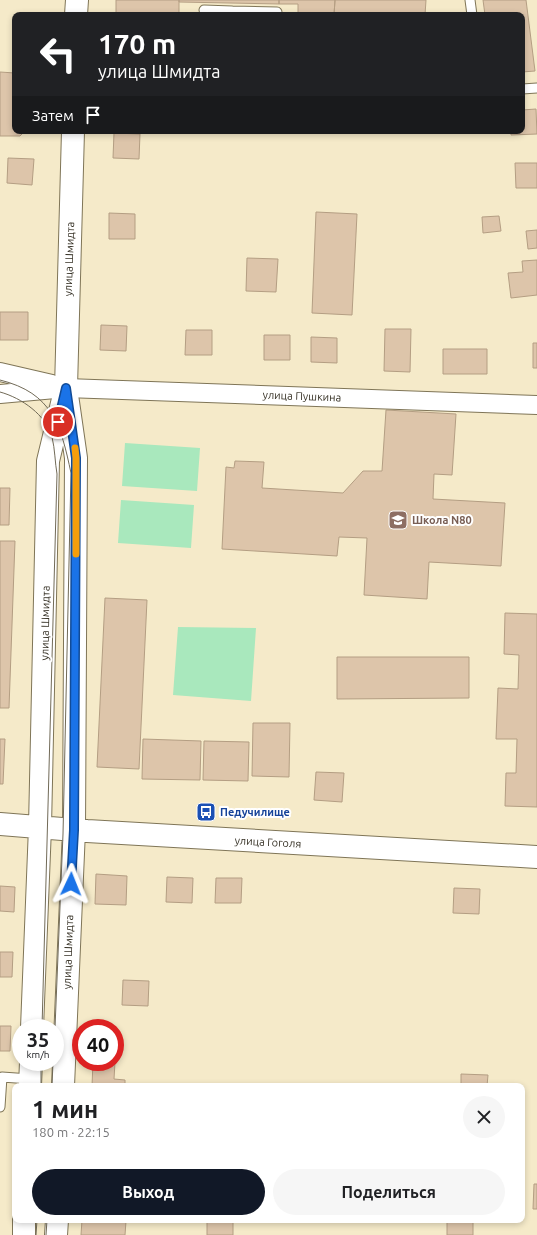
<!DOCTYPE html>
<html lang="ru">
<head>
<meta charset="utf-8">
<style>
  :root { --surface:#fff; --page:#f6f6f6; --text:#202124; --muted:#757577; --accent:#111827 }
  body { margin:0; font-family:Ubuntu,sans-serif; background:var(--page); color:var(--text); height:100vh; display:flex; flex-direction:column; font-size:15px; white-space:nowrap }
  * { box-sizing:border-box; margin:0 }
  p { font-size:13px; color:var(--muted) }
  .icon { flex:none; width:22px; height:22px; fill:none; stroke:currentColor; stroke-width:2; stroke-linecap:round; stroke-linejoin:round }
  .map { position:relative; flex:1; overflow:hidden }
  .side { position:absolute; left:12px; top:1083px; width:513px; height:140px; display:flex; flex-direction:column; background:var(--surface); border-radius:8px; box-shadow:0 2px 6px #0003 }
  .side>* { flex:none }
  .banner { position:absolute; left:12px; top:12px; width:513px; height:122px; border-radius:8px; box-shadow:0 2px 6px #0003; background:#202124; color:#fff; overflow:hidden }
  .speed { position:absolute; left:12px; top:1019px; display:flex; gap:8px; font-size:20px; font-weight:700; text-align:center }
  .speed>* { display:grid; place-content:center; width:52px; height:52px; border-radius:50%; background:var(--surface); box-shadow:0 2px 6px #0003; line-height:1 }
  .speed small { font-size:10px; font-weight:400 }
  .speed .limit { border:6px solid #d22; background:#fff; color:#111 }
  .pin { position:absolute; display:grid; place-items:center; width:34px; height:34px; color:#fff; margin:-17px; border:2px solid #fff; border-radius:50%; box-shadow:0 1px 4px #0007 }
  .me { position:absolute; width:44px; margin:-22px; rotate:2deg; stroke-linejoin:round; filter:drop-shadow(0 0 3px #0008) }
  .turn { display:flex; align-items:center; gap:14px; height:84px; padding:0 20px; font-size:18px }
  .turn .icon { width:52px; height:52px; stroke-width:2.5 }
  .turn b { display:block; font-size:28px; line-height:34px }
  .then { display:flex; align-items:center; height:38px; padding:0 20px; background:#0003; gap:8px; font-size:15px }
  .round { display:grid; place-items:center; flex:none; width:42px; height:42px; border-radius:21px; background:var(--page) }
  .headline { display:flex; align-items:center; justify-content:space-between; height:68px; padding:0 20px }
  h1 { font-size:24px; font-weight:600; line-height:30px }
  .cta { display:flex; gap:8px; margin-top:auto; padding:8px 20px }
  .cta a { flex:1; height:46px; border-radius:24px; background:var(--accent); color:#fff; font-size:16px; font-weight:600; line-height:46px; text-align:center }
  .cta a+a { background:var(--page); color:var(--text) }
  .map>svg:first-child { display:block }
</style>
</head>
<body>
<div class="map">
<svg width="537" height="1235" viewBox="0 0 537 1235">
  <rect width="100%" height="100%" fill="#f5eac9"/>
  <path fill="#a9e8bd" d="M125,443L200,448L197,491L122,486Z
    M121,500L194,505L191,548L118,543Z
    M178,627L256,628L251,701L173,695Z"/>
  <path fill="#ddc5aa" stroke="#b49e83" d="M116,0H179V15H116Z
    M179,0H279V4L179,2Z
    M279,0H335L334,15H298V4H279Z
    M335,0H426L425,15H334Z
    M483,0H526L535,71L522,72V15H485Z
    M0,72L15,73V131H25L20,136H0Z
    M536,109L537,134L511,135V131H522V110Z
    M114,133L140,134L139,159L113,158Z
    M8,158L34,159L32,185L7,183Z
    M515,163H537V188H516Z
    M316,212L357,214L352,315L312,313Z
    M109,213L135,214V239H109Z
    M499,216L501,231L483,233L482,217Z
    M537,230V248L528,249L526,231Z
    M247,258L278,259L276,292L246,291Z
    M537,260V295L511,298L508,273L523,272L522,261Z
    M0,312H28V340H0Z
    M101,325L127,326L126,351L100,350Z
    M385,329H411L410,372L384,371Z
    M186,330H212V355H185Z
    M264,335H290V360H264Z
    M311,337L337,338V363L311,362Z
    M533,343H537V368H533Z
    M443,349H487V374H443Z
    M386,410L456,414L452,475L434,474L433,499L505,503L501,566L429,562L427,599L364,595L367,538L339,537L337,556L222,549L226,467L234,468L235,461L264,462L262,488L343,493L363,471H382Z
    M0,488H10L9,525H0Z
    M0,541H15L9,708H0Z
    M105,598L147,600L139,769L97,767Z
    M505,613L537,614V807L505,806L506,773H516L517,739H496L498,688L518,689L519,655L504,654Z
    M337,657H469V698L337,699Z
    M253,723H290L289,777L252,776Z
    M0,739H5L3,784H0Z
    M143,739L201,741L200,780L142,779Z
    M204,741L249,742L248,781L203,780Z
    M316,772L344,773L342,802L314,800Z
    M96,874L127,876L126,905L95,904Z
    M167,877L193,878L192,903L166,902Z
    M216,878H242L241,903H215Z
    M0,886L15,887L14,912L0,911Z
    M454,888L480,889L479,914L453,913Z
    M0,952H13L12,977H0Z
    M123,980L149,981L148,1006L122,1005Z
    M0,1026H11L10,1051H0Z
    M93,1062H115L114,1079L125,1080V1086H92Z
    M461,1074L488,1075L487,1086H461Z
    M534,1184H537V1209H533Z
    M82,1220L126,1221L125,1235H81Z
    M447,1220L473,1221V1235H447Z
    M207,1221L233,1222V1235H207Z"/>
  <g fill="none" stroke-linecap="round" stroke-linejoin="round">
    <g stroke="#7f7557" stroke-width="11">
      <path id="lane" d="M470,0L472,15
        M204,10L232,11L231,15
        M232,11L277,12
        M522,89L537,88
        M0,1107L2,1077L30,1079"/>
    </g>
    <g stroke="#7f7557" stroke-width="20">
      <path id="street" d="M0,372L52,384
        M0,394L66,388L537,405"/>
    </g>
    <g stroke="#7f7557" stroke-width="24">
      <path id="secondary" d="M76,15L77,0
        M0,824L87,831L537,857
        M32,1028L40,827L48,461L63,399
        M30,1086L31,1062
        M63,1086L74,830L76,458L66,388L73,131
        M24,1235V1220
        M56,1235L57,1220"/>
    </g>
    <use href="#lane" stroke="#fff" stroke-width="9"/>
    <use href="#street" stroke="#fff" stroke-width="18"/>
    <use href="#secondary" stroke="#fff" stroke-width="22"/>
    <path stroke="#716a57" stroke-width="1" d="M0,380C53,393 61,426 71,473L63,834L55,1028
      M0,392C22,398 46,415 52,437C55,449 55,463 57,474L42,1028
      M41,1086V1062
      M52,1086L53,1062
      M36,1235L37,1220
      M46,1235L47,1220"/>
  </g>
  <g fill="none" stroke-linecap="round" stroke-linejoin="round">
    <g stroke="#114b97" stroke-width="10">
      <path id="route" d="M58,422L66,388L76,458L74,830L71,884"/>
    </g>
    <use href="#route" stroke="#1a73e8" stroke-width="7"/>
    <path stroke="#f59e0b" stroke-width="7" d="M75,448L76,458V554"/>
  </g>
  <defs>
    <g id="school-square" transform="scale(1)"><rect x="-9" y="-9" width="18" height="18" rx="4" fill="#8d6e63" stroke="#fff"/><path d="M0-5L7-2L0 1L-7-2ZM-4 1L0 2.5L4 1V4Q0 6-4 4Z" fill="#fff"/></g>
    <g id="bus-square" transform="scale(1)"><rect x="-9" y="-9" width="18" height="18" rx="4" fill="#1a4fb4" stroke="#fff"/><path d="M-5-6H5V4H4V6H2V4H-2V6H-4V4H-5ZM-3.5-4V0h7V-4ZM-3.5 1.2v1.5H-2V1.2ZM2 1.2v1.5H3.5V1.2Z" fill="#fff"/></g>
  </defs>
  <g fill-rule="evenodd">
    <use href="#school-square" x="398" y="520"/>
    <use href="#bus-square" x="206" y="812"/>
  </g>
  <g text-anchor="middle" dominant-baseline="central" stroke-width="4" stroke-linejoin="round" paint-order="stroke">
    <g font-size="11" fill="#342f23" stroke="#fff">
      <text transform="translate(69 259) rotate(-88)">улица Шмидта</text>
      <text transform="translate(302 396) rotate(2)">улица Пушкина</text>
      <text transform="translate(45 623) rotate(-89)">улица Шмидта</text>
      <text transform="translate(268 842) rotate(3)">улица Гоголя</text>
      <text transform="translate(68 952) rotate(-88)">улица Шмидта</text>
    </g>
    <g font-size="11" font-weight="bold" fill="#785e54" stroke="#fff" text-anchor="start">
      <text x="412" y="520">Школа N80</text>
    </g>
    <g font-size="11" font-weight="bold" fill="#164399" stroke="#fff" text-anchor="start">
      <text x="220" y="812">Педучилище</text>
    </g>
  </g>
</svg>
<div class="speed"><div>35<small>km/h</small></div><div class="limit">40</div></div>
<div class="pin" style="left:58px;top:422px;background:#d93025"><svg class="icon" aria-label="arrive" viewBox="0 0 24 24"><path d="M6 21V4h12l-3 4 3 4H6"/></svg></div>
<svg class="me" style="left:71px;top:884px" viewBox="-20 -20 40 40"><path d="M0-17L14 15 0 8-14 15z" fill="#1a73e8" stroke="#fff" stroke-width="4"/></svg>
<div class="banner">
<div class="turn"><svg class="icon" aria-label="left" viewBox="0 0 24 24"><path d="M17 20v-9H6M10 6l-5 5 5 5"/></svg><div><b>170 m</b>улица Шмидта</div></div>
<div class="then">Затем<svg class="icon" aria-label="arrive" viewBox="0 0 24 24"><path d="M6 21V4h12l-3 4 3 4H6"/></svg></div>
</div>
<section class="side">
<div class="headline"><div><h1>1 мин</h1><p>180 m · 22:15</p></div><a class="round"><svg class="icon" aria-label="close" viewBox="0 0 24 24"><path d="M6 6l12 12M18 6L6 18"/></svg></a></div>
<div class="cta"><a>Выход</a><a>Поделиться</a></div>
</section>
</div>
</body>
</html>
